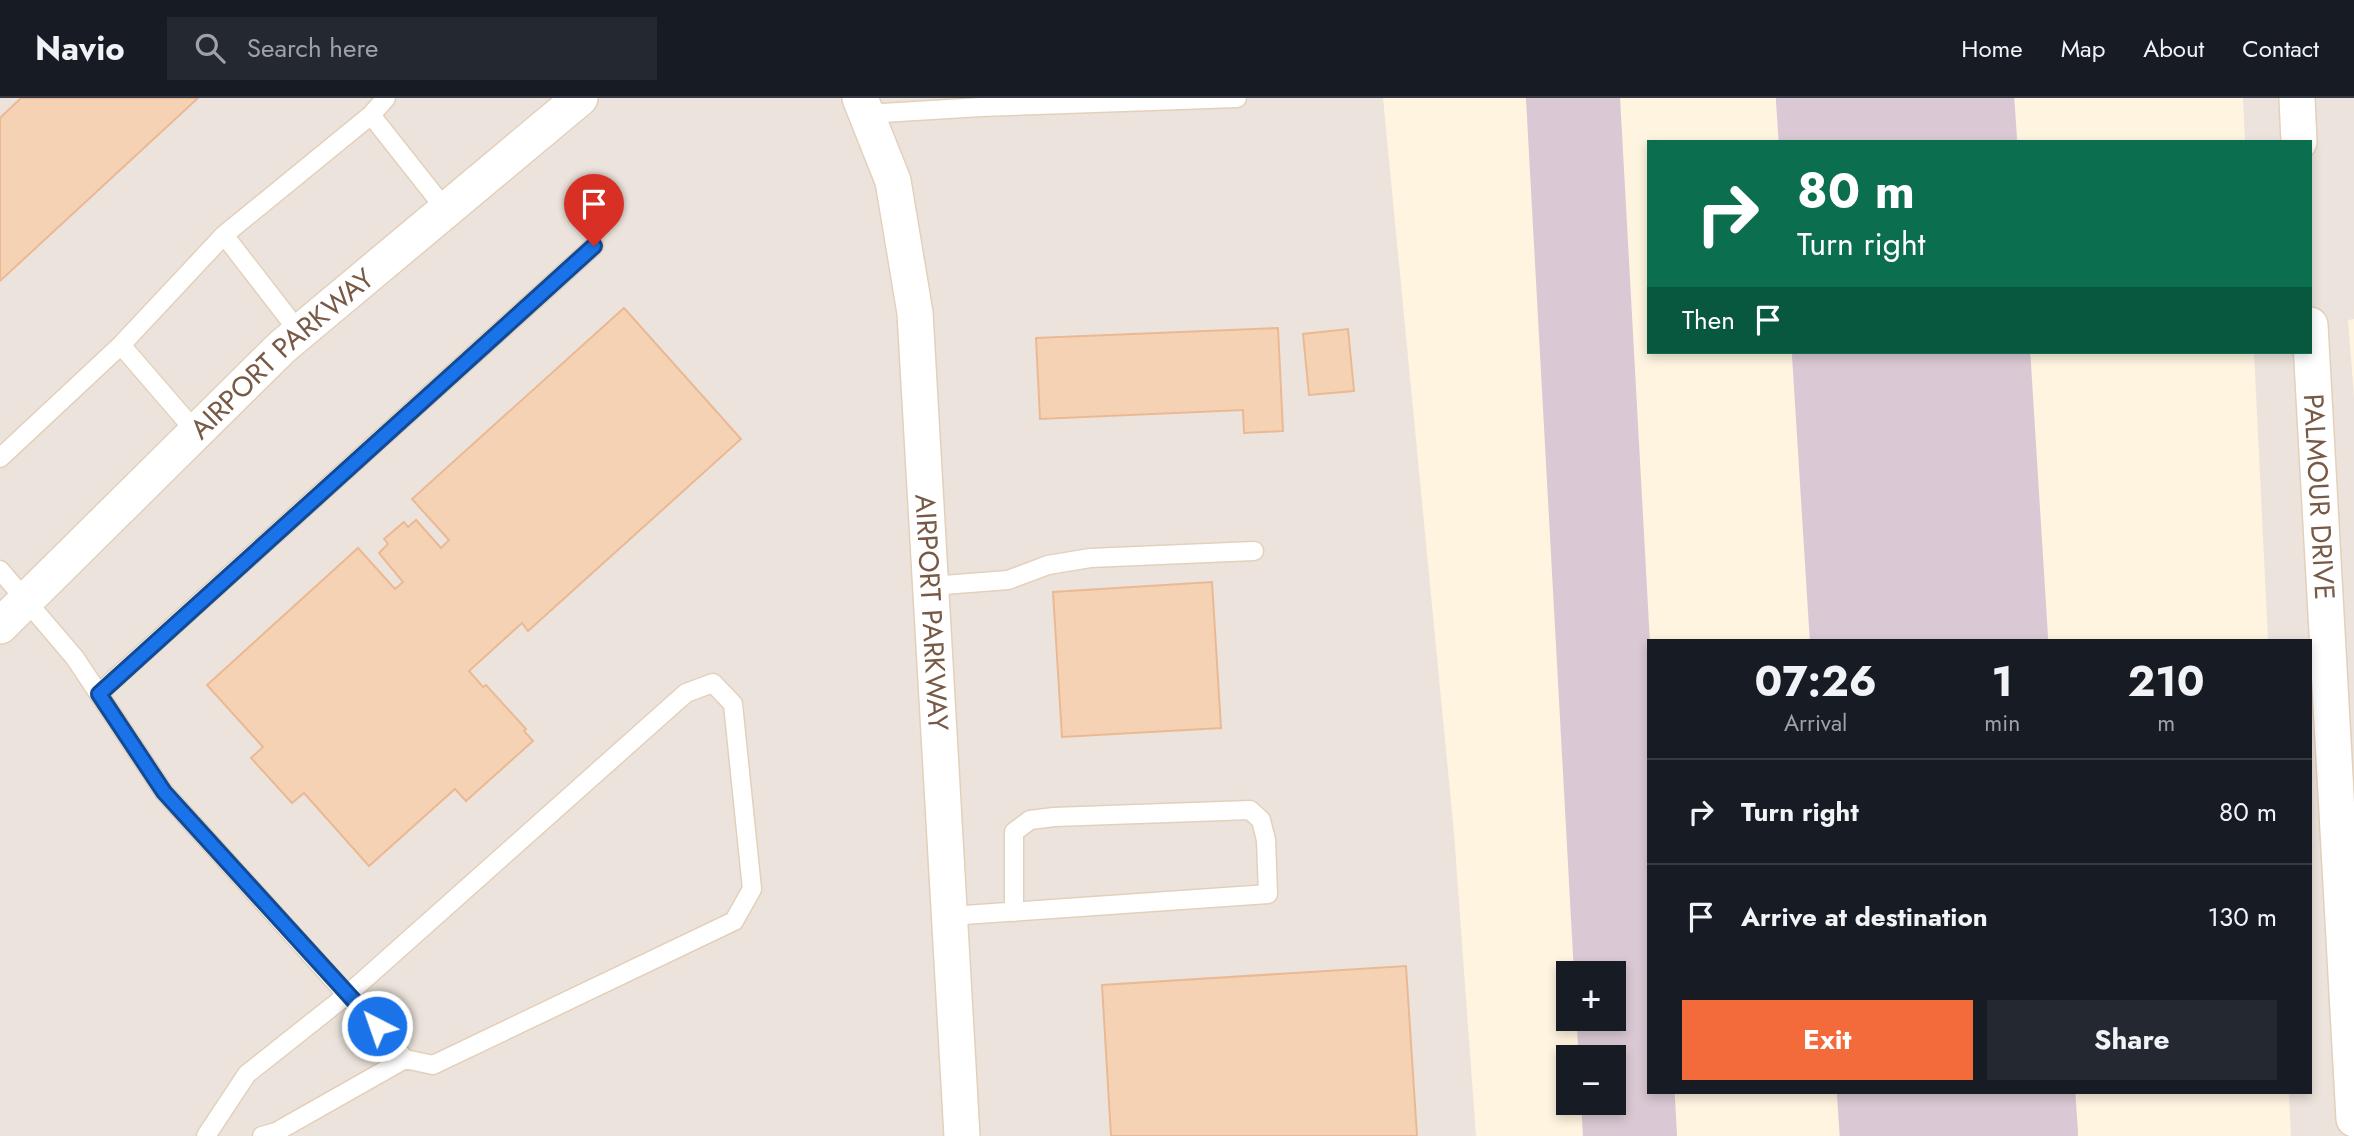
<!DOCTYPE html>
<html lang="en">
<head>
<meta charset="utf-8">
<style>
  :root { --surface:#171b24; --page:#242831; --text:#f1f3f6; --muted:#9ea1a6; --line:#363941; --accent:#f36b3a }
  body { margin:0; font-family:Jost,sans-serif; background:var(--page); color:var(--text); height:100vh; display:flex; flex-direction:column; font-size:26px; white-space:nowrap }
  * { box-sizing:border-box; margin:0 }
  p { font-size:23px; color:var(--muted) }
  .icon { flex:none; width:38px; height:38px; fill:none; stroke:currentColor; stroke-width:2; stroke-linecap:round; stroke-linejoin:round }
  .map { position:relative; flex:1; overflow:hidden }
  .details { position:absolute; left:1647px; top:541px; width:665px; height:455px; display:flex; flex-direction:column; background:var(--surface); border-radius:0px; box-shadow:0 4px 10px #0003 }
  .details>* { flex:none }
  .top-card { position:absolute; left:1647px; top:42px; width:665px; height:214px; border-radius:0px; box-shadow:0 4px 10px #0003; background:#0b6e4f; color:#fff; overflow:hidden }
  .tools { position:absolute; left:1556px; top:863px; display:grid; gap:14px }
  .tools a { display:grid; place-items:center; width:70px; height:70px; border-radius:0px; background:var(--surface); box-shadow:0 4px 10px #0003; font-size:35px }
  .pin { position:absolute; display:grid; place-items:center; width:60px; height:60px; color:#fff; margin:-72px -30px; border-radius:50% 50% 50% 0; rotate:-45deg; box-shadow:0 0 7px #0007 }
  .pin .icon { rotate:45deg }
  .me { position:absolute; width:77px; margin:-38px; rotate:319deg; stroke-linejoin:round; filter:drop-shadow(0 0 5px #0008) }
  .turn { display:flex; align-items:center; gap:24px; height:147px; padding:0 35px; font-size:32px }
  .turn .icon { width:91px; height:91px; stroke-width:2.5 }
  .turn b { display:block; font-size:49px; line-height:60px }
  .then { display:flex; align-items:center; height:66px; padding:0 35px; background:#0003; gap:14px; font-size:26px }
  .eta { display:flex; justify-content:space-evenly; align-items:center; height:119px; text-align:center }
  .eta b { font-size:42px; font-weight:700; line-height:49px }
  .primary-button { display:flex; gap:14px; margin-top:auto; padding:14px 35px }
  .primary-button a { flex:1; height:80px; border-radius:0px; background:var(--accent); color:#fff; font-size:28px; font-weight:700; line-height:80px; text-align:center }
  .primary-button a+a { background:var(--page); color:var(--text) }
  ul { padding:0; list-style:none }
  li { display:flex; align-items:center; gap:21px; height:105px; padding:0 35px; border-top:2px solid var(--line) }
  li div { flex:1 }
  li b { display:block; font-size:26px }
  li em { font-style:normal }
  header { display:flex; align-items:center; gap:42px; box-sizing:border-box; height:98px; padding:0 35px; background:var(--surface); border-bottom:2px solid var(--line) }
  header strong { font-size:33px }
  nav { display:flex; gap:38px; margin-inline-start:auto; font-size:24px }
  .search { width:490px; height:63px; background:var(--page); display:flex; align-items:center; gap:18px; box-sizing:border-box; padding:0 24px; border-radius:0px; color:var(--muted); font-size:26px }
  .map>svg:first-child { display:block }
</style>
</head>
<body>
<header>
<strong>Navio</strong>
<div class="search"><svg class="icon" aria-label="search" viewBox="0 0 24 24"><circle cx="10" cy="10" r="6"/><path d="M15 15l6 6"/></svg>Search here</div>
<nav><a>Home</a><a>Map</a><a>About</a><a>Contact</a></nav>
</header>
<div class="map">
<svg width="2354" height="1038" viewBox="0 0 2354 1038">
  <rect width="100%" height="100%" fill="#fef4e0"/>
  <path fill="#ece4dc" d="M0,0H1383L1454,735L1476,1038H0Z
    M2243,0H2354V221L2348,222L2354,299V1038H2291L2289,994H2310V542H2268L2254,254H2310V44H2245Z"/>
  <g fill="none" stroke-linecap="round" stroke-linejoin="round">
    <path stroke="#dac9d4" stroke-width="94" d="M1573,0L1630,1038"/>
    <path stroke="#dac9d4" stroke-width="238" d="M1895,0L1898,44
      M1911,254L1929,542
      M1956,994L1959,1038"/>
  </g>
  <path fill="#f6d2b5" stroke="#eab994" stroke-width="2" d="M21,0H198L0,183V20Z
    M624,210L741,341L528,533L522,525L469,573L483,589L486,587L526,631L524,633L533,643L466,703L455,691L369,768L304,695L292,705L251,660L263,649L207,587L358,450L395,491L403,484L379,455L388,446L384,441L404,424L408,429L416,422L441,450L449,442L412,401Z
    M1278,230L1283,333L1244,335L1243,312L1040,321L1036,240Z
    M1348,231L1354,293L1309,297L1303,236Z
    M1212,484L1221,630L1062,639L1053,494Z
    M1406,868L1417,1038H1111L1102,887Z"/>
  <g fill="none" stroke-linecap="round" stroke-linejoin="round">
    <g stroke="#e3d0bb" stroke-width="21">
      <path id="service" d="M386,0L371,17L446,112
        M866,16L981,9L1237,0
        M299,234L224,137L371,17
        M196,334L121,247L224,137
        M0,360L121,247
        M0,472L75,560L164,694L405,961L433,967L734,823L752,791L733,606L713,585L686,595L348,896L247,976L206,1038
        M931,488L1008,482L1048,467L1090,460L1254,453
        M99,595L594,148
        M950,818L1268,796L1266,742L1261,722L1250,712L1054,719L1030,722L1014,734V814
        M262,1038L276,1034L405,961"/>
    </g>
    <g stroke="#e3d0bb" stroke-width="38">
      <g id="minor">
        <path id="s1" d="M860,0L893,83L915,215L962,1038"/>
        <path d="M2297,0L2299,44"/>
        <path id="s2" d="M2310,227L2354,1021"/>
        <path id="s3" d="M0,528L282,249L580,0"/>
      </g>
    </g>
    <use href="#service" stroke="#fff" stroke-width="18"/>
    <use href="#minor" stroke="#fff" stroke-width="35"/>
  </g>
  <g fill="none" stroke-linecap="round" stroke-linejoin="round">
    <g stroke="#114b97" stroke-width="18">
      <path id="route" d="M377,928L164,694L99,596L594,148"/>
    </g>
    <use href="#route" stroke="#1a73e8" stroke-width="12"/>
  </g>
  <g text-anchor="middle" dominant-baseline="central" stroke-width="5" stroke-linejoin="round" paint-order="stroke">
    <g font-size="28" fill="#775945" stroke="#fff7e8">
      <text stroke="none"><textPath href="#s3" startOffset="392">AIRPORT PARKWAY</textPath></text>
      <text stroke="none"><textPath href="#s2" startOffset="172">PALMOUR DRIVE</textPath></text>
      <text stroke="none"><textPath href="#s1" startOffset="523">AIRPORT PARKWAY</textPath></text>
    </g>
  </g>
</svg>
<div class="tools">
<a>+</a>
<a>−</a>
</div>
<div class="pin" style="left:594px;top:148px;background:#d93025"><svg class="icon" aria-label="arrive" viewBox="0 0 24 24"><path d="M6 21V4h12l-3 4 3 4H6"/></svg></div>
<svg class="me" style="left:377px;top:928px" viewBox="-20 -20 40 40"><circle r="17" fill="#1a73e8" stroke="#fff" stroke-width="3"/><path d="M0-11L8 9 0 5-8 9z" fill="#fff"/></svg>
<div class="top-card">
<div class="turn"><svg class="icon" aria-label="right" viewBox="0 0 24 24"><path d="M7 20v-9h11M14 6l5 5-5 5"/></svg><div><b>80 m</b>Turn right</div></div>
<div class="then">Then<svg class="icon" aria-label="arrive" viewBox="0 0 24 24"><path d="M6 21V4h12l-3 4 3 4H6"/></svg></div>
</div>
<section class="details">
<div class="eta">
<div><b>07:26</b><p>Arrival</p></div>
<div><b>1</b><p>min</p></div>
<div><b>210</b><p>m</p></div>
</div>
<ul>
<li><svg class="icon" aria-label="right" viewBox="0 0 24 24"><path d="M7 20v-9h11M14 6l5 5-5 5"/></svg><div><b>Turn right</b></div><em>80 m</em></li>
<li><svg class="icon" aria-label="arrive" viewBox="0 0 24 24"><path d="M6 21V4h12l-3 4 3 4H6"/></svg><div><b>Arrive at destination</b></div><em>130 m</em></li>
</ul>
<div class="primary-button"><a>Exit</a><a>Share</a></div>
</section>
</div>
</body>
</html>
